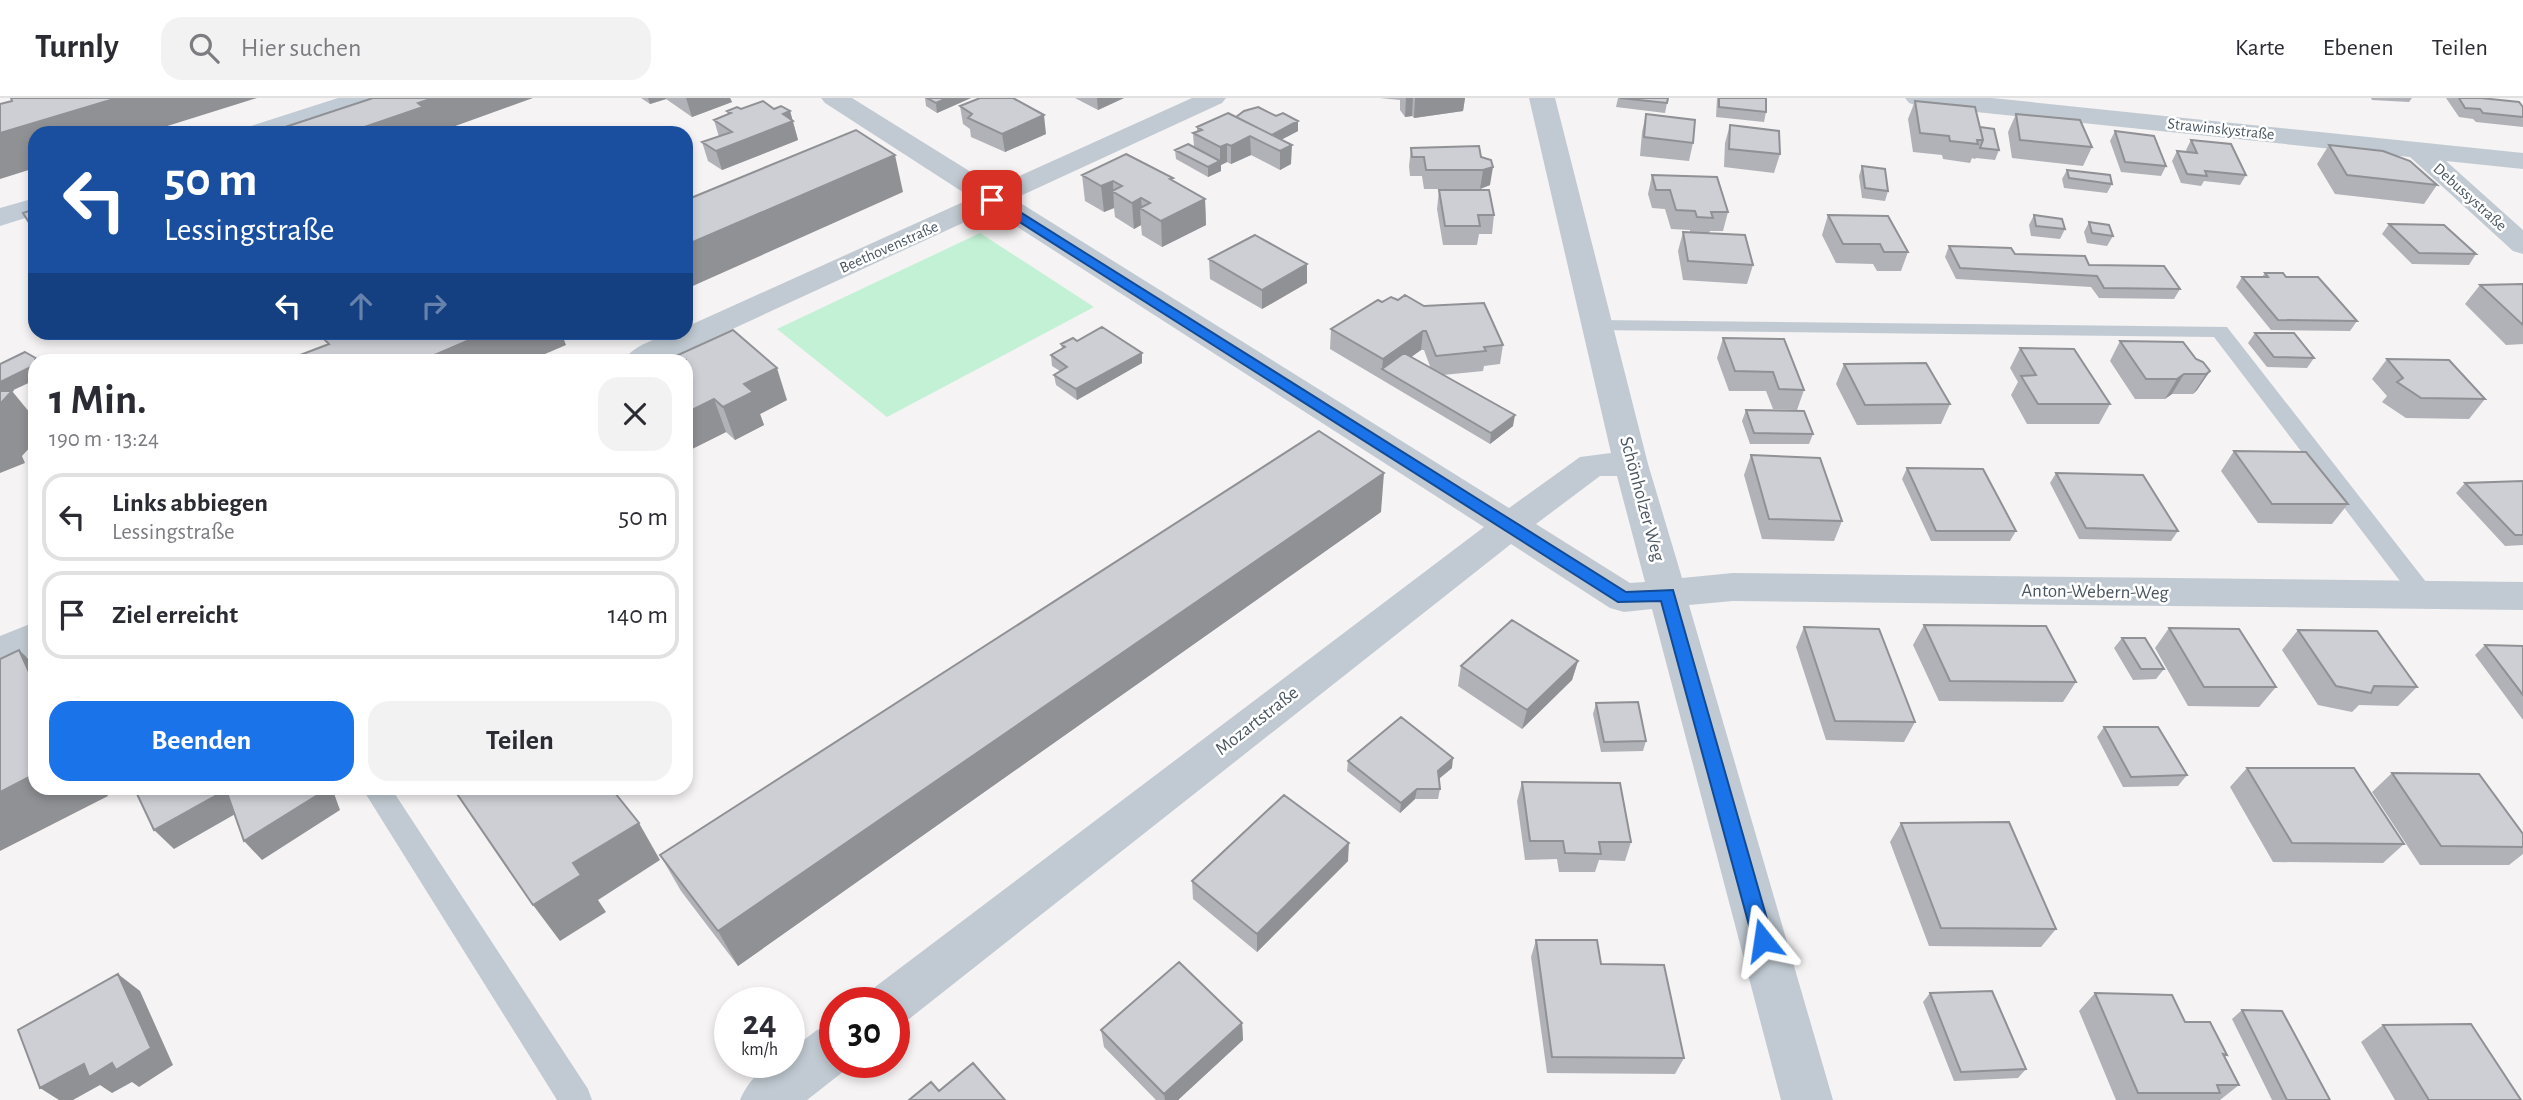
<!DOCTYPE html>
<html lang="de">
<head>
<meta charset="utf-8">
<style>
  :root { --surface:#fff; --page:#f2f2f3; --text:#2b2b33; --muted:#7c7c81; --line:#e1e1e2; --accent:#1a73e8 }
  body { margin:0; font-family:"Alegreya Sans",sans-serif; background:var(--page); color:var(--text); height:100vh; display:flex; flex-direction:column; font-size:26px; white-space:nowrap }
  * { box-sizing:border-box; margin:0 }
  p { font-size:23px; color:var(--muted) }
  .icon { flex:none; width:38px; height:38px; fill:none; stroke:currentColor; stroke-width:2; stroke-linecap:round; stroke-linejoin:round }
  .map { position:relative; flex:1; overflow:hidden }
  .panel { position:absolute; left:28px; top:256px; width:665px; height:441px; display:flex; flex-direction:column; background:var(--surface); border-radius:21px; box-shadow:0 4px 10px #0003 }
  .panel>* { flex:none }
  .guide { position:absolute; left:28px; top:28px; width:665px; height:214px; border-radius:21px; box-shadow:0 4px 10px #0003; background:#1a4fa0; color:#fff; overflow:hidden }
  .speed { position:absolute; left:714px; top:889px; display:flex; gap:14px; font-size:35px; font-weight:700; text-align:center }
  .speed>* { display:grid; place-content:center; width:91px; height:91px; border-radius:50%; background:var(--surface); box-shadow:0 4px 10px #0003; line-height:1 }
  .speed small { font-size:18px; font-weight:400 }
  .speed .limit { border:10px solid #d22; background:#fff; color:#111 }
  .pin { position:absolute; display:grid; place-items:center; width:60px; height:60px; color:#fff; margin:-30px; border-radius:14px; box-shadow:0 4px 10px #0006 }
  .me { position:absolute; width:77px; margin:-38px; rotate:345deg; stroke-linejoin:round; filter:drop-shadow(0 0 5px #0008) }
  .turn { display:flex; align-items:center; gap:24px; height:147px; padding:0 21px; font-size:32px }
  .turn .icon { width:91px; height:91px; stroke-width:2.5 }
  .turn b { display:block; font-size:49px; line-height:60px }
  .lanes { display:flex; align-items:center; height:66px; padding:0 21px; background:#0003; justify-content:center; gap:35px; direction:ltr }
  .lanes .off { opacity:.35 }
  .round { display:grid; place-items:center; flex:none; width:74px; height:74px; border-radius:21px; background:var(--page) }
  .head { display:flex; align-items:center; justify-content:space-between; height:119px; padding:0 21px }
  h1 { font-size:42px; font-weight:600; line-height:52px }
  .button { display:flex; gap:14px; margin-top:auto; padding:14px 21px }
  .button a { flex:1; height:80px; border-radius:21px; background:var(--accent); color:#fff; font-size:28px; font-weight:600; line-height:80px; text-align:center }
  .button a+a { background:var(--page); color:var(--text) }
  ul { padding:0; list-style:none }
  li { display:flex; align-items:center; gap:21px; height:88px; margin:0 14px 10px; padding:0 7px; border:4px solid var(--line); border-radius:21px }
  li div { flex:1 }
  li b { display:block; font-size:26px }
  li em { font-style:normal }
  header { display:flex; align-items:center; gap:42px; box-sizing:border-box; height:98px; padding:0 35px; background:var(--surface); border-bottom:2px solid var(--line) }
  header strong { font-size:33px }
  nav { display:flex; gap:38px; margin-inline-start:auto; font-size:24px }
  .search { width:490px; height:63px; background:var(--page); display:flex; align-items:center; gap:18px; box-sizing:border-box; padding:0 24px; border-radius:21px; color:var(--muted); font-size:26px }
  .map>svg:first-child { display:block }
</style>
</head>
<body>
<header>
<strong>Turnly</strong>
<div class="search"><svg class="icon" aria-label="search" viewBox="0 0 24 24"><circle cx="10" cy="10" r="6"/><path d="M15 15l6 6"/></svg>Hier suchen</div>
<nav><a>Karte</a><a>Ebenen</a><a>Teilen</a></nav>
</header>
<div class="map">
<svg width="2523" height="1002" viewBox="0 0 2523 1002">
  <rect width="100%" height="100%" fill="#f5f3f3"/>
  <path fill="#c3f1d5" d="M980,135L1094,209L887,319L777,231Z"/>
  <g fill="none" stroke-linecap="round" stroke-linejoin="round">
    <path fill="#c1cad2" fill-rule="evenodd" d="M1598,222L2227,229L2437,498L2434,504L2425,507L2416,504L2214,239L1591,232L1588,228L1591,224Z
      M362,690H391L588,991L592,1002H557Z"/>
    <path fill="#c1cad2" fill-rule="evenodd" d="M821,0H852L995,89L1192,0H1226L1222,5L1014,101L1509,410L1580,359L1611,355L1529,0H1555L1648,366L1682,480L1733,475L2523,484V512L1733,503L1689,507L1833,1002H1781L1652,511L1624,514L1610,510L1511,446L909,921L894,927V905H868L875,889L1484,429L991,112L665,262H624C633,247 668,234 686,234V229L972,100L825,5ZM1600,378H1617L1645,484L1630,485L1536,426Z
      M1905,0H1992L2523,55V71L2446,63L2523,132V156L2513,153L2410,59L1918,8L1909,5Z
      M35,524V556L0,570V538Z
      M835,925V964L853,966L807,1002H740C749,981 765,964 789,964V953L817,932Z"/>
    <path fill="#c1cbd6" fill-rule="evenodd" d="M338,0H376L372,5L283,35H244L248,29Z
      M35,100V117L0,128V110Z"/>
  </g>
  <path fill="#b0b2b7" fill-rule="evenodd" d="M641,0H730L732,4L692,19L666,1L650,6Z
    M925,0H971L937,15L926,8Z
    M1075,0H1124L1098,12Z
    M1380,0H1465L1463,13L1414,20L1412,18L1405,19L1400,12V2Z
    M1618,0H1668L1665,15L1616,9Z
    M1717,0H1766V14L1764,24L1716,19Z
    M2371,0H2412L2409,4L2372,2Z
    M2446,0H2481L2523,9V29L2476,24L2473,21L2459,19Z
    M1915,3L1980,29L1999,52L1995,62L1976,60L1975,61L1972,60L1970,65L1943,61L1942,57L1913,54L1908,21Z
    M960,8L1046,36L1005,54L971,39L970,31L963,26Z
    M741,11H774L790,13L798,42L722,72L708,63L702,44L719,39L714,22L728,16L727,13Z
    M1646,16L1693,45L1689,63L1640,58L1642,34Z
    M2016,16L2092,49L2083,68L2012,60L2008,34Z
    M1276,18L1298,23V33L1281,42L1291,66L1280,72L1251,57L1231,66L1227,64L1221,67V73L1208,79L1176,61L1175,52L1194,49L1193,35L1197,34V29L1236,19Z
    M1730,27L1780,56L1774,75L1724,69L1725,45Z
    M2115,33L2166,68L2161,78L2121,74L2110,43Z
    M2191,42L2246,77L2240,87L2204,83L2201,88L2181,85L2172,63L2177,53L2187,54L2186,52Z
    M2329,47L2437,87L2424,106L2335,96L2317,66Z
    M1411,50L1481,59L1490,87L1480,91H1424L1422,78H1410L1409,68Z
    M1862,68L1888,93L1885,103L1862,100L1859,78Z
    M2067,72L2112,86L2107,95L2064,90L2062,81Z
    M1082,77L1173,80V83L1205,101L1206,127L1162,149L1142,137L1141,127L1134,131L1115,119L1114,110L1104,114L1085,103Z
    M1652,77L1728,114L1723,133H1710L1709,135L1753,167L1747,186L1683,182L1678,153L1683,134H1690V132L1671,131L1665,111L1652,110L1648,96Z
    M1439,92L1494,117L1492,136H1479L1477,147H1443L1437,111Z
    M1828,117L1908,154L1901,173H1877L1873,166L1836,165L1822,137Z
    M2034,117L2065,131L2060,141L2031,138L2029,127Z
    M2089,124L2113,138L2107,148L2087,145L2084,134Z
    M2389,126L2476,156L2469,167L2412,166L2382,136Z
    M1949,148L2015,156L2089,167L2180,191L2174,201L2099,200L2091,189L1956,181L1945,159Z
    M1209,161L1307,185L1262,211L1210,181Z
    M2265,175L2286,179L2357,223L2350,233L2271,232L2236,189L2242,179H2262Z
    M2523,186V246L2506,247L2465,206L2480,187Z
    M1398,202L1424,208L1503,247L1500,266L1484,268L1483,273L1443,277L1513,328L1490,346L1330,251L1331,231L1382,204ZM1421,252H1424L1431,271L1411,259Z
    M2255,235L2314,260L2307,270L2267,269L2248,245Z
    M1723,240L1804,292L1797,312L1773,311L1766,293H1729L1717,260Z
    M1077,243L1142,265L1077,302L1056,287L1054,277L1060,273L1052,268L1051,257L1062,251L1061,246Z
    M2120,243L2196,261L2210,273L2197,292L2193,296H2172L2165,301H2135L2110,263Z
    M2020,250L2110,306L2099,326H2027L2011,297L2018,284L2010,270Z
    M2387,261L2485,301L2469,321L2406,320L2382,304L2387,298L2372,281Z
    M686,262L787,302L760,316L764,327L735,342L726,334L686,354Z
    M1844,266L1950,306L1941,326L1857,327L1836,286Z
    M1746,312L1813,336L1809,346H1750L1742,323Z
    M2234,353L2348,406L2332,426L2258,425L2221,373Z
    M1751,357L1842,423L1834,443L1762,441L1744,377Z
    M1907,370L2016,433L2010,443H1931L1902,381Z
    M2056,375L2178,433L2171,443L2079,441L2050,385Z
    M2523,383V447L2505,448L2456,395L2465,385Z
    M1381,414L738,868L681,793L660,757Z
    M1924,527L2076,584L2063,604L1939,603L1913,547Z
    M1804,529L1915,624L1904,644L1826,642L1796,549Z
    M2169,530L2276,589L2259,609L2188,608L2155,550Z
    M2298,532L2417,589L2398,608L2359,607L2352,614L2318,607L2282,552Z
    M2122,540L2164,571L2156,581L2133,582L2114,550Z
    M2485,547L2523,548V622L2475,557Z
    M1578,563L1572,582L1522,631L1458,588L1461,568Z
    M1596,605L1646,643L1643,653L1601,654L1593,616Z
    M2104,629L2187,677L2178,688L2123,689L2097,639Z
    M1348,663L1452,670L1439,681L1440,691L1438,701H1415L1400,715L1347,673Z
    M2247,670L2404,746L2383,765L2273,764L2230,689Z
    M2392,675L2523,736V756L2509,767H2420L2372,694Z
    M1522,684L1631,744L1625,763L1599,762L1595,774H1559L1557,761L1525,762L1517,703Z
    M1901,725L2056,831L2041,849L1929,848L1890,744Z
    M1348,763L1257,854L1193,801L1192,783Z
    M1536,842L1601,866L1684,960L1675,976L1547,975L1531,859Z
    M1930,895L2026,971L2018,980L1954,983L1923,904Z
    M2095,895L2185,924L2227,957L2225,959L2239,987L2220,1002H2116L2079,913Z
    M2242,912L2330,1002H2272L2232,921Z
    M1242,925L1243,942L1178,1002H1156L1104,949L1101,932Z
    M2383,927L2521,1002H2395L2361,944Z"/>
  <path fill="#909195" d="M117,0H257L145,35H35V70L0,81V35Z
    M433,0H533L436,35H347L418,5Z
    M648,0H666V1L650,6Z
    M686,0H730L732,4L692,19Z
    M947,0H971L937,15L936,5Z
    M1097,0H1124L1098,12Z
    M1406,0H1413L1412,18L1405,19Z
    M1415,0H1465L1463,13L1414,20Z
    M790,13L798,42L722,72L716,53Z
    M1044,17L1046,36L1005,54L1002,36Z
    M1298,23V33L1269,48L1263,41Z
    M1250,38L1251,57L1231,66V48Z
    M1227,46V64L1221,67V73L1208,79V69L1220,63V49Z
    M1292,47L1291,66L1280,72V53Z
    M895,57L903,94L686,191V147Z
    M1493,69L1490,87L1480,91L1483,72Z
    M1113,83L1114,110L1104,114L1101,88Z
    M1141,100L1142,112L1140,110L1141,127L1134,131L1132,105Z
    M1205,101L1206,127L1162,149L1161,123Z
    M1307,166V185L1262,211V192Z
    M1423,233L1421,252L1389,275L1382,271L1383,261Z
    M488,234H561L566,247L531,262H423Z
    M1142,255V265L1077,302L1076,291Z
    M35,267V282L7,295L12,293L35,321V344L22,358L25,365L0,375V284Z
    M777,270L787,302L760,316L764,327L735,342L723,309L744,286Z
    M2210,273L2197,292L2193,296L2206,276Z
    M2184,276L2172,296L2165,301L2177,281Z
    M714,301L726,334L686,354V315Z
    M1515,317L1513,328L1490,346L1491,335Z
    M1384,375L1381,414L738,868L718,833Z
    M19,552L35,567V587Z
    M1578,563L1572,582L1522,631L1527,612Z
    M1453,660L1452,670L1436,683L1438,673Z
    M35,676V690H104L108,698L0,753V694Z
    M322,690H332L340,712L262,762L244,743Z
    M1417,691L1415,701L1400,715L1401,705Z
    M226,692L244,711L174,751L154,732Z
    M639,725L660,762L598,802L606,814L560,843L533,807L573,765Z
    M1349,745L1348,763L1257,854V836Z
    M118,876L140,893L173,967L139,989L132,984L112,995L100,987L73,1002H59L40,990Z
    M1242,925L1243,942L1178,1002H1165L1164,996Z"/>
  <path fill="#cdcfd5" stroke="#909195" stroke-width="2" d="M11,0H117L0,35V6L12,3Z
    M373,0H433L418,5L423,9L347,35H267Z
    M927,0H947L936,5Z
    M980,0H1013L1044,17L1002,36L968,20L972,16L960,8Z
    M1620,0H1668L1667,5Z
    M1719,0H1766V14L1719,9Z
    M2459,0H2481L2519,4L2523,9V19L2483,15L2480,11L2465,10Z
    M763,3L774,11L781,8L790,13L783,16L793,23L716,53L702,44L732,34L714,22L731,15L727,13L737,9L741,11Z
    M1915,3L1975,9L1983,42H1977L1978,46L1950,43L1949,38L1920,35Z
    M1258,9L1276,18L1283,15L1298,23L1272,37L1236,19L1244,13Z
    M1228,15L1292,47L1280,53L1250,38L1231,48L1227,46L1220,49L1193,35L1202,32L1197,29Z
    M1646,16L1695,22L1693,45L1644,39Z
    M2016,16L2080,22L2092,49L2020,42Z
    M1730,27L1779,33L1780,56L1729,51Z
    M1980,29L1994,31L1999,52L1980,50L1983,42Z
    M856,32L895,57L686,147V102Z
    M2115,33L2154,38L2166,68L2125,64Z
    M2191,42L2231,46L2246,77L2205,73L2207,78L2187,76L2177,53L2197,55Z
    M1188,46L1220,63L1208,69L1175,52Z
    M2329,47L2383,53L2410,63L2437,87L2347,77Z
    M1479,48L1481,59L1491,62L1493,69L1483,72H1426L1424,59H1412L1411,50Z
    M1126,56L1173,80L1170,81L1205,101L1161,123L1140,110L1150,105L1141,100L1132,105L1112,93L1122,88L1113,83L1101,88L1082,77Z
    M1862,68L1885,71L1888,93L1865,90Z
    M2067,72L2110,77L2112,86L2069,80Z
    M1652,77L1717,79L1728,114H1711L1713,120L1697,119L1695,113L1676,112L1670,92H1656Z
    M1439,92H1489L1494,117H1478L1480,128H1445Z
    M35,111V134L23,115Z
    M1828,117L1888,118L1908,154H1884L1880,146H1843Z
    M2034,117L2062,121L2065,131L2036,128Z
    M2089,124L2109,127L2113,138L2092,135Z
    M2389,126L2444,127L2476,156L2419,155Z
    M1683,134L1745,137L1753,167L1688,163Z
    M1255,137L1307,166L1262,192L1209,161Z
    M1949,148L2011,150L2015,156L2085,158L2089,167L2164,168L2180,191L2104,190L2097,178L1960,170Z
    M2265,175H2283L2286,179H2318L2357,223L2278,222L2242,179H2268Z
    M2523,186V227L2480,187Z
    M1405,197L1424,208L1484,205L1503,247L1484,249L1486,253L1436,258L1426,233H1423L1383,261L1331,231L1378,202L1382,204L1391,199L1398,202Z
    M1102,229L1142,255L1076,291L1054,277L1067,269L1051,257L1065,249L1061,246L1073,240L1077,243Z
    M733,232L777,270L744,286L753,294L723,309L714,301L686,315V262H667Z
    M342,234H488L423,262H287L329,246L325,242Z
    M2255,235H2294L2314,260L2274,259Z
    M1723,240L1784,241L1804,292L1779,291L1773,274L1735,273Z
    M2120,243L2183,244L2196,261L2203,264L2210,273L2206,276H2184L2177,281H2146Z
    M2020,250L2074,251L2110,306H2038L2021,278L2036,277Z
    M25,254L39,262H35V267L0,284V266Z
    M1404,255L1515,317L1491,335L1382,271Z
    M2387,261L2449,262L2485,301L2421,300L2397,284L2403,280Z
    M1926,265L1950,306L1865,307L1844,266Z
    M0,293H12L0,306Z
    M1746,312L1804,313L1813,336L1754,335Z
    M1319,333L1384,375L718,833L660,757Z
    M2234,353L2306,354L2348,406H2272Z
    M1751,357L1820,360L1842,423L1769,421Z
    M1907,370L1983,371L2016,433H1936Z
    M2056,375L2143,377L2178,433L2086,430Z
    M2523,383V437H2515L2465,385Z
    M1512,522L1578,563L1527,612L1461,568Z
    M1924,527L2046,528L2076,584L1950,583Z
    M1804,529L1879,531L1915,624L1835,623Z
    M2169,530L2239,531L2276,589H2204Z
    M2298,532L2377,533L2417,589L2374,588L2371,595L2336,588Z
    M2122,540H2145L2164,571H2141Z
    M2485,547L2523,548V597Z
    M19,552L35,587V676L0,694V561Z
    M1638,604L1646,643L1604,644L1596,605Z
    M1401,619L1453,660L1438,673L1440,691H1417L1401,705L1348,663Z
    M2104,629H2158L2187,677L2131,679Z
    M2247,670H2354L2404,746L2292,745Z
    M2392,675L2479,676L2523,736V749L2441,748Z
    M1522,684L1620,685L1631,744H1599L1601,756L1565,755L1563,743H1530Z
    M149,690H322L324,693L244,743L226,692L154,732L137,696Z
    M453,690H611L639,725L573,765L581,777L533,807Z
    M1284,697L1349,745L1257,836L1192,783Z
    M2009,724L2056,831L1941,830L1901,725Z
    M1536,842H1597L1601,866L1664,867L1684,960L1552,959Z
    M1179,864L1242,925L1164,996L1101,932Z
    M118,876L151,950L116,972L112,965L89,979L84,966L40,990L18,932Z
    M1992,893L2026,971L1961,974L1930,895Z
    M2095,895L2172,897L2185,924H2210L2227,957L2223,956L2239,987H2217L2220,995H2138Z
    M2242,912L2282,913L2330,1002H2287Z
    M2471,926L2521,1002H2429L2383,927Z
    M973,965L1005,1002H909L931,984L939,993Z"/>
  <path fill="#1a73e8" stroke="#114b97" stroke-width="2" d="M988,99H996L1626,494L1673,492L1773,842L1770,849L1763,851L1756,849L1753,842L1661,503L1618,504L988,104Z"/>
  <g text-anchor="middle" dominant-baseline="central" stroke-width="5" stroke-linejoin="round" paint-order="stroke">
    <g font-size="16" fill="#4a5661" stroke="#fff">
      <text transform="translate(2221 31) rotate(6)">Strawinskystraße</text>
      <text transform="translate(2470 99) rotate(42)">Debussystraße</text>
      <text transform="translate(889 149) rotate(-24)">Beethovenstraße</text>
    </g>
    <g font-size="19" fill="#4a5661" stroke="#fff">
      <text transform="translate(1642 401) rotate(75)">Schönholzer Weg</text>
      <text transform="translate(2095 494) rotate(1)">Anton-Webern-Weg</text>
      <text transform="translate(1257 623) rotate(-38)">Mozartstraße</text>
    </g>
  </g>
</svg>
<div class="speed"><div>24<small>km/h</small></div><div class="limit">30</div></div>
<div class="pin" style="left:992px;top:102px;background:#d93025"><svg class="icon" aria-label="arrive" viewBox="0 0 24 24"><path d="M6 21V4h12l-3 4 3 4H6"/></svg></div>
<svg class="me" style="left:1763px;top:842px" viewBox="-20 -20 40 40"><path d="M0-17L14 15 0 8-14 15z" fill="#1a73e8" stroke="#fff" stroke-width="4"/></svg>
<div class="guide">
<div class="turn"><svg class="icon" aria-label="left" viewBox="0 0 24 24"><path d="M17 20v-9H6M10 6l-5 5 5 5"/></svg><div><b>50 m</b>Lessingstraße</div></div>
<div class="lanes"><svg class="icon" aria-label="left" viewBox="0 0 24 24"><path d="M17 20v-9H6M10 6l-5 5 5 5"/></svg><svg class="icon off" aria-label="ahead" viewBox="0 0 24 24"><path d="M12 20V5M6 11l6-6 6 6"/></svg><svg class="icon off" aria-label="right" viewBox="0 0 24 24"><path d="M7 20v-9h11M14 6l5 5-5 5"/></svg></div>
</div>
<section class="panel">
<div class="head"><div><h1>1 Min.</h1><p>190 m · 13:24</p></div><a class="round"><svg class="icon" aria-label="close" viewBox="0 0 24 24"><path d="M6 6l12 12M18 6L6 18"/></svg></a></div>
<ul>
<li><svg class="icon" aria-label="left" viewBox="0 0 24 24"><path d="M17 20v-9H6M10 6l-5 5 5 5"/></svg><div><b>Links abbiegen</b><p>Lessingstraße</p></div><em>50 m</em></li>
<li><svg class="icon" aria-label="arrive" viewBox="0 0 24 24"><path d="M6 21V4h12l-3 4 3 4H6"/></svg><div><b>Ziel erreicht</b></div><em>140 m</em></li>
</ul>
<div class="button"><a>Beenden</a><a>Teilen</a></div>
</section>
</div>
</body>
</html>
